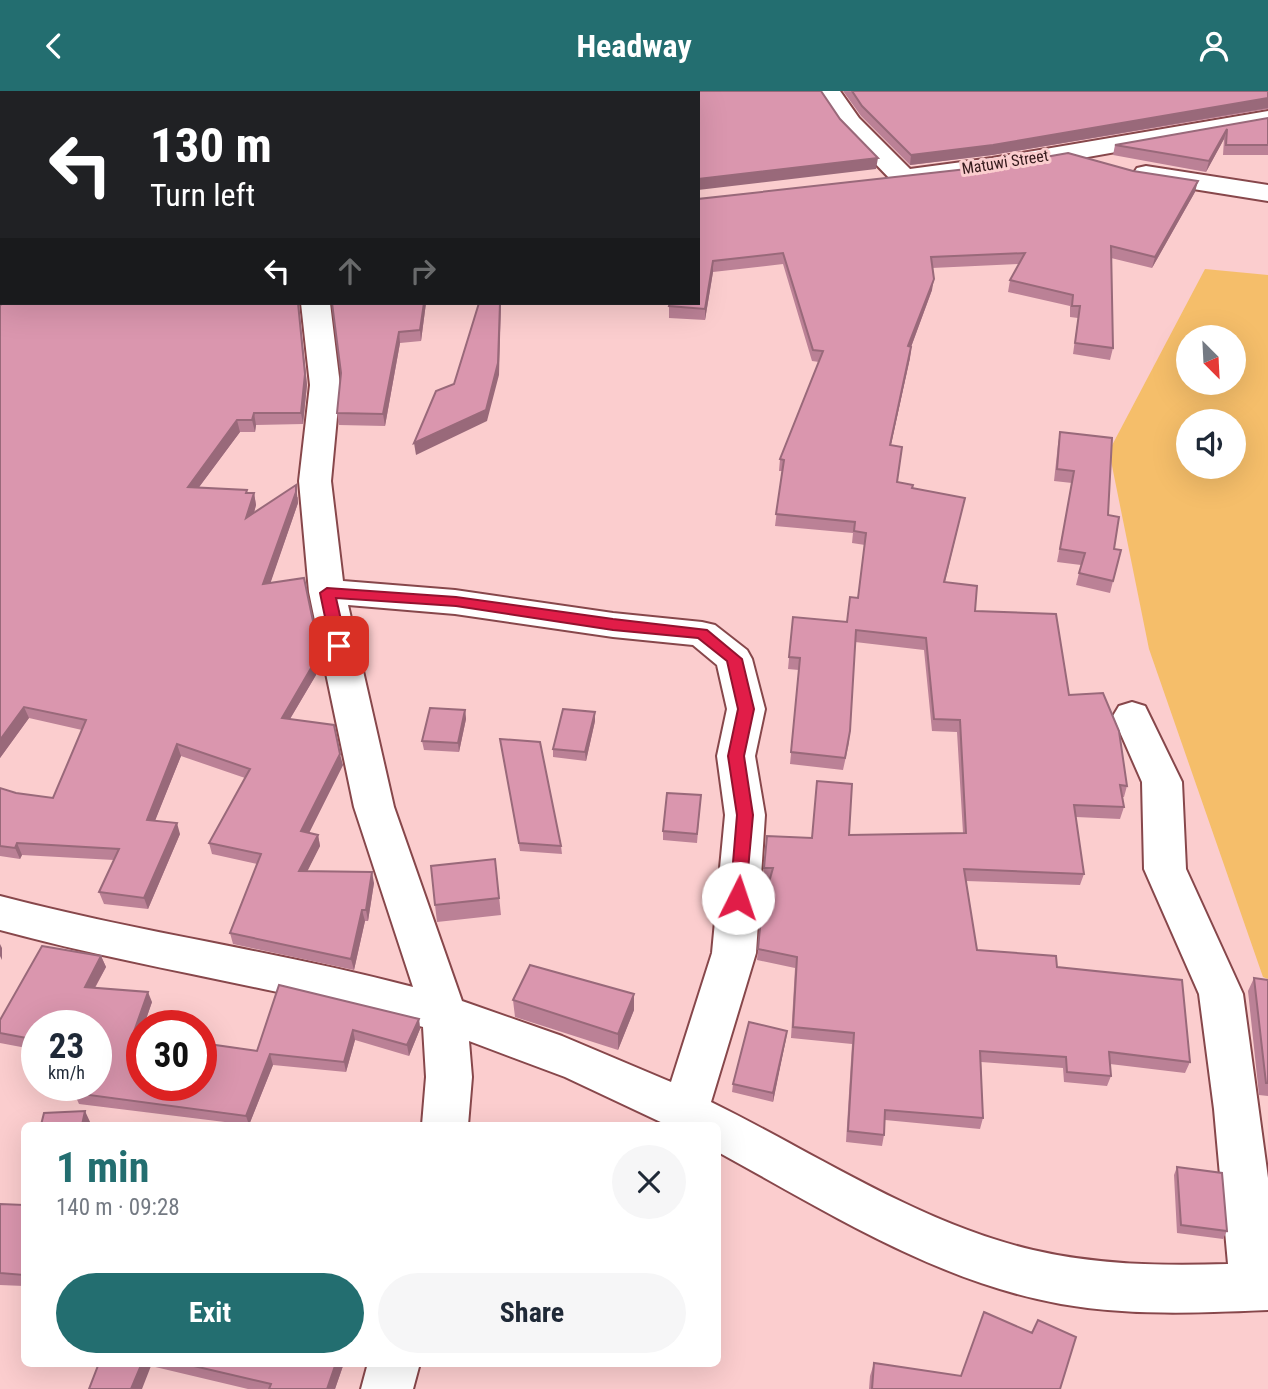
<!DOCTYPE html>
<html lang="en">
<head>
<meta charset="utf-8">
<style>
  :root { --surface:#fff; --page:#f6f6f7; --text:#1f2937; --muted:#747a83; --accent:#236e70 }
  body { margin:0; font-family:"Roboto Condensed",sans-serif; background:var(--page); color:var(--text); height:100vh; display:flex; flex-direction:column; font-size:26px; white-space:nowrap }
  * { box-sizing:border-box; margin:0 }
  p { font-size:23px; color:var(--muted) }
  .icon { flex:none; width:38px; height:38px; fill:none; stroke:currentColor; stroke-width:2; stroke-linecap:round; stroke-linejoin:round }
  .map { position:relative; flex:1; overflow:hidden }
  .sheet { position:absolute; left:21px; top:1031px; width:700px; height:245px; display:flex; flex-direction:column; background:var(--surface); border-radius:10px; box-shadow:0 7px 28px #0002 }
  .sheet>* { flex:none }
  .hud { position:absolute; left:0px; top:0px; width:700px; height:214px; box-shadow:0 7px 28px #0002; background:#202124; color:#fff; overflow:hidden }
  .needle { width:46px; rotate:156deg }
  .fabs { position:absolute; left:1176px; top:234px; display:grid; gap:14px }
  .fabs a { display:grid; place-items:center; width:70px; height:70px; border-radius:50%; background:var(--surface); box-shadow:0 7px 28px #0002; font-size:35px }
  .speed { position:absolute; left:21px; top:919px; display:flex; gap:14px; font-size:35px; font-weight:700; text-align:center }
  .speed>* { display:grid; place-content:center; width:91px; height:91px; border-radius:50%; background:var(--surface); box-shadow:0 7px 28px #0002; line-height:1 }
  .speed small { font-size:18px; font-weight:400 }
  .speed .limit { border:10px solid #d22; background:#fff; color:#111 }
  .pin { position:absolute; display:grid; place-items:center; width:60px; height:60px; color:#fff; margin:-30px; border-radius:14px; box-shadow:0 4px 10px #0006 }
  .me { position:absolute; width:77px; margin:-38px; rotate:4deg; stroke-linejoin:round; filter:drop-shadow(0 0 5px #0008) }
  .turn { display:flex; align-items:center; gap:24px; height:147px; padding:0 35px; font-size:32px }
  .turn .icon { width:91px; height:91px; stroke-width:2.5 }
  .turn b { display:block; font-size:49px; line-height:60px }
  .lanes { display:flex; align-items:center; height:66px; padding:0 35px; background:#0003; justify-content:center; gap:35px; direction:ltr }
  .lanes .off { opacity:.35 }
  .round { display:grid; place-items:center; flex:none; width:74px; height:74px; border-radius:37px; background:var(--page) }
  .summary { display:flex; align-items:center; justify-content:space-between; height:119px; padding:0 35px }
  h1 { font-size:42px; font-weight:700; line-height:52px; color:var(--accent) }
  .primary-button { display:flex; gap:14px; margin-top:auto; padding:14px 35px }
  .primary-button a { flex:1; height:80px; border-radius:42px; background:var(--accent); color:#fff; font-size:28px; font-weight:700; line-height:80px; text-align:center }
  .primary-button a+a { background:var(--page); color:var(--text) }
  header { display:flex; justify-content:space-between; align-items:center; height:91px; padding:0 35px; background:var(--accent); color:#fff; font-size:32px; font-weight:700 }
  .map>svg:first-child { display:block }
</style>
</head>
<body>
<header><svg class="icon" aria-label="back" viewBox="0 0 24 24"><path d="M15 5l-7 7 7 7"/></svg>Headway<svg class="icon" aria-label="person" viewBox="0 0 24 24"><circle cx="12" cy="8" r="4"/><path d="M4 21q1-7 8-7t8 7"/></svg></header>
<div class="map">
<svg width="1268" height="1298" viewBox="0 0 1268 1298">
  <rect width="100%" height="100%" fill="#fbcdce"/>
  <path fill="#f5be6a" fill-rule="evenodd" d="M1205,178L1268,184V888L1263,886L1149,558L1109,360ZM1188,247H1234V292H1188ZM1188,331H1234V376H1188Z"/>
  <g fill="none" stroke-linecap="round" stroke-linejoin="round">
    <g stroke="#87474b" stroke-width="4">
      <path id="street" d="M816,0H840L859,27L910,78L992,67L1268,20V34L992,83L903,94L894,92L841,37Z
        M1146,75L1268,94V110L1137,89L1133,83L1137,77Z
        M301,212H330L340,294L331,390L343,490L455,499L613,522L702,531L715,534L747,559L752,568L765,618L755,665L765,724L756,862L711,1011C815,1062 918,1132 1033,1159C1097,1174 1162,1175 1228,1173L1214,1018L1199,903L1144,778L1142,691L1113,625L1119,615L1132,611L1145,615L1182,691L1186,778L1243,903L1268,1087V1219C1199,1222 1130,1225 1061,1213C937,1191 826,1120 718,1061V1034H667L565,986L469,950L472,986L468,1034H422L426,986L423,936C283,897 140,877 0,839V805C136,841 277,860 413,896L354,716L309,501L299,390L310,294ZM348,514L455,523L613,546L693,554L717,574L727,618L717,665L725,724L712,862L671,991L562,945L462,910L394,716Z
        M368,1272H420L413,1298H361Z"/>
    </g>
    <use href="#street" fill="#fff" fill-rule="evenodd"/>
  </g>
  <path fill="#bb8196" d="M843,0H1268V18L992,64L910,74L861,25Z
    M2,12V212H299L307,294L303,333L256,334L255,341H240L199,396L254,402L256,414L254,422L298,406V412L270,492L320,566L316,584L290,628L343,674L309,742L318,744L320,755L307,780L374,792L368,830H365L354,879L233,853L230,842L257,773L212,763L209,752L245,687L181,665L155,729L180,743L148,818L104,813L99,801L114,769L22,764L20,768L0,765V697L16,702L53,707L82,639L29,627L0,667V215L1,213H0V127L1,126Z
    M1268,27V64H1223L1224,48L1206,81L1113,64L1115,54Z
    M1195,101L1152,177L1111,167L1113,257L1110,269L1073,263L1078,227L1070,226V215L1008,201L1010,189L1019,173L932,177V199L911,256L910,267L891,354L897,391L912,397L965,407L945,491L975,520L1069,604L1127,695L1124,706H1122L1124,716L1120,728L1076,726L1084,783L1080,794L966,790L977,859L1057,876L1190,971L1185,982L1110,973L1111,985L1107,995L1064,991L1063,977L981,971L983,1027L980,1038L885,1029L884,1044L882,1055L846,1051L852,953L791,947L795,877L757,869L762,816L770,789L763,788L767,745L811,747L849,744L963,742L957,641L932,640L924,559L855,551L849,652L843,679L790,673L799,579L788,578L793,526L847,531L858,507L865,454L852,452L853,442L775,435L782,380H779L780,368L819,271L812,270L783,173L713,181L705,229L669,227V215L698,108Z
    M332,212H426L421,250L400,252L385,335L339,334L337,322L341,282Z
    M1060,341L1108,424L1114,458L1121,459L1110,502L1076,494L1081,474L1057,471L1072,392L1054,390L1058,353Z
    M465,619L466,628L459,661L424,659L422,650Z
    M595,621V630L586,670L553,666V658Z
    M500,648L561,755L562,763L520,760Z
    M701,704L697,752L663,749V740Z
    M495,768L501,824L437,831L435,814Z
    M101,865L106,876L95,897L152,911L144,934H142V941L138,951L142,994L257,960L279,894L419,928L420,938L409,965L355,949L346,981L273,974L249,1034L79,1013L74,1002L96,994V934H37V959L0,952V929Z
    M1254,887L1268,889V1005L1259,1004L1248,900Z
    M513,909L634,919L618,959L515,926Z
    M787,940L773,1011L732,1001L733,993Z
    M1177,1076L1227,1140L1223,1148L1177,1142L1174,1084Z
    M24,1111V1195L0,1194V1113L24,1114Z
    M99,1272H344L335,1298H248L151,1275Z
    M874,1272L961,1285L1060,1298H869L870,1285Z"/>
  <path fill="#99697a" d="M1268,7V17L992,64L910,74L911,64Z
    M1227,38L1224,48L1206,81L1209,70Z
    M878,67L876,78L698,99V88Z
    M1198,90L1195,101L1152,177L1155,166Z
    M713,170V181L705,229V218Z
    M934,188L932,199L907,267L908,255Z
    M298,212L307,294L303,333L301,322Z
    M424,212H426L421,250L420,239Z
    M500,212H501L499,284L487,330L416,364L414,352L498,272Z
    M399,241L400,252L385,335L383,323Z
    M911,256L910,267L888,366L890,354Z
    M254,322L256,334L255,341L252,329Z
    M237,329L240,341L191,407L188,396Z
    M296,394L298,412L266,505L263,493Z
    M254,402L256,414L249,439L246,427Z
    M318,554L320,566L316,584L284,638L282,627Z
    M24,616L29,627L0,667V649Z
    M465,619L466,628L459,661L458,652Z
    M595,621V630L586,670L585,661Z
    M177,653L181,665L151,740L147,729Z
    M340,663L343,674L304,752L301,740Z
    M177,732L180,743L148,818L144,807Z
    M318,744L320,755L302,791L299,780Z
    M17,752L22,764L20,768L15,757Z
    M372,781L374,792L368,830L366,819Z
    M362,819L365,830L354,879L351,868Z
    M0,853L2,857V869L0,865Z
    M101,865L106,876L89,907L85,896Z
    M148,901L152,911L144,934H142V941L135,960L131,949Z
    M634,903V919L618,959V943Z
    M419,928L420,938L409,965L407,954Z
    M353,939L355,949L346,981L344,971Z
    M787,940L786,948L773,1011V1002Z
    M270,963L273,974L249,1034L246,1025Z
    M85,1020L91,1033V1034H82Z
    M142,1272H150L151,1275L142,1298H131Z
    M336,1272H344L335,1298H327Z"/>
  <path fill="#da96ae" stroke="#99697a" stroke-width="2" d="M44,0H821L840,28L878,67L698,88V2H44Z
    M852,0H1268V7L993,54L911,64L862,15Z
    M0,12H2V202H0V127L1,126L0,108Z
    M1268,27V54H1226L1227,38L1209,70L1115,54Z
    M1068,62L1133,80L1198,90L1155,166L1111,155L1113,257L1075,252L1080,215H1072L1073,204L1010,189L1025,162L931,166L934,188L908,255L911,256L890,354L902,356L897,391L913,394L912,397L965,407L944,491L977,495L975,520L1056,523L1069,604L1103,602L1119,640L1127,695L1120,694L1124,716L1074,714L1084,783L964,778L977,859L1056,865L1057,876L1182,889L1190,971L1109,961L1111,985L1067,981L1066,966L980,960L983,1027L885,1019L884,1044L848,1040L854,942L793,936L797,866L758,858L762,816L773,777H764L767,745L812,747L817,690L852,693L849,744L966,742L960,629L934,628L926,547L856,539L850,640L845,667L791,661L800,567L789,566L793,526L847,531L850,506L858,507L866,442L854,440L855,431L776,423L784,369L780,368L823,260L813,259L783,162L713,170L705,218L669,215L670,212H698V108L994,75Z
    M2,211L298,212L305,283L301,322H254L252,329H237L188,396L247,399L246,402H254L246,427L296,394V401L263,493L304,487L318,554L314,572L282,627L334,634L340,663L301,740L318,744L299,780L372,781L366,819H362L351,868L230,842L261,763L209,752L250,678L177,653L147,729L177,732L144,807L99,801L119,758L17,752L15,757L0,755V697L16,702L53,707L86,629L24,616L0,649V215Z
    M332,212H424L420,239L399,241L383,323L337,322L341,282Z
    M479,212H500L498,272L486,319L414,352L436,300L454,293Z
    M1060,341L1112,347L1108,424L1119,426L1114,458L1121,459L1113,490L1079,482L1085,462L1060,458L1074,380L1057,378Z
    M430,617L465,619L458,652L422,650Z
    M563,618L595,621L585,661L553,658Z
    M500,648L540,651L561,755L519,752Z
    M667,702L701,704L697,743L663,740Z
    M495,768L499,807L435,814L431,775Z
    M42,855L101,865L85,896L148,901L131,949L142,952V994H201V952L257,960L279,894L419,928L407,954L353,939L344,971L270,963L246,1025L74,1002L77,994H96V934H37V949L0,942V929Z
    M530,874L634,903L618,943L513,909Z
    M1254,887L1268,889V992H1266Z
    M749,931L787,940L773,1002L733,993Z
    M85,1020L82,1034H41L44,1022Z
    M1177,1076L1222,1082L1227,1140L1181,1134Z
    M24,1111V1184L0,1182V1113L24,1114Z
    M984,1221L1032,1242L1038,1229L1076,1246L1060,1298H872L874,1272L961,1285Z
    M99,1272H142L131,1298H89Z
    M181,1272H336L327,1298H269L271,1293Z"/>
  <path fill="#e11d48" stroke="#92132f" stroke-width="2" d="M327,497L456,506L613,528L707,539L742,568L754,618L744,665L753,724L745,812H732L730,807L737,724L728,665L738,618L727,570L698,547L613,539L456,515L336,507L347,555L339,560L331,555L320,502Z"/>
  <g text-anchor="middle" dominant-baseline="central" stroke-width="6" stroke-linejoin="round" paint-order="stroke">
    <g font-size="16" fill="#34191b" stroke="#fbcdce">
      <text transform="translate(1005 71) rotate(-9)">Matuwi Street</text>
    </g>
  </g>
</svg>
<div class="fabs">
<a><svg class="needle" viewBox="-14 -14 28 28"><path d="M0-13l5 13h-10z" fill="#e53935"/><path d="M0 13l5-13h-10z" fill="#747a83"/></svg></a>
<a><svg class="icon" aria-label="sound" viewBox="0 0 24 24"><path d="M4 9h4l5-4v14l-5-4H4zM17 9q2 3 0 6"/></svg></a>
</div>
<div class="speed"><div>23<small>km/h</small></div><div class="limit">30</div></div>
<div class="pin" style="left:339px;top:555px;background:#d93025"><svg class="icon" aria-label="arrive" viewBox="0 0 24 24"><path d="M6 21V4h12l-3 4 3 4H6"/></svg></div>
<svg class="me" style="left:738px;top:807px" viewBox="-20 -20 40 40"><circle r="19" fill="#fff"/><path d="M0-13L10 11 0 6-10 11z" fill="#e11d48"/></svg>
<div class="hud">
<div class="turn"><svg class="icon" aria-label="left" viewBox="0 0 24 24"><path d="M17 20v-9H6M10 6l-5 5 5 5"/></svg><div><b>130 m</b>Turn left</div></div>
<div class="lanes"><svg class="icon" aria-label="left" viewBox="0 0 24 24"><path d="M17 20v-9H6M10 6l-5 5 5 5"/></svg><svg class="icon off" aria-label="ahead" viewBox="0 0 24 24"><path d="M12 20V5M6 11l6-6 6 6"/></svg><svg class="icon off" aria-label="right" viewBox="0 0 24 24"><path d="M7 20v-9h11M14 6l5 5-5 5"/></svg></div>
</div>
<section class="sheet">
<div class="summary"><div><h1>1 min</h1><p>140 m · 09:28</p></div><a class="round"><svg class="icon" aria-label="close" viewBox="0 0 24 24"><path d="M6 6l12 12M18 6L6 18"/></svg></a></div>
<div class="primary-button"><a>Exit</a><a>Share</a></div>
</section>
</div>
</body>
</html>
